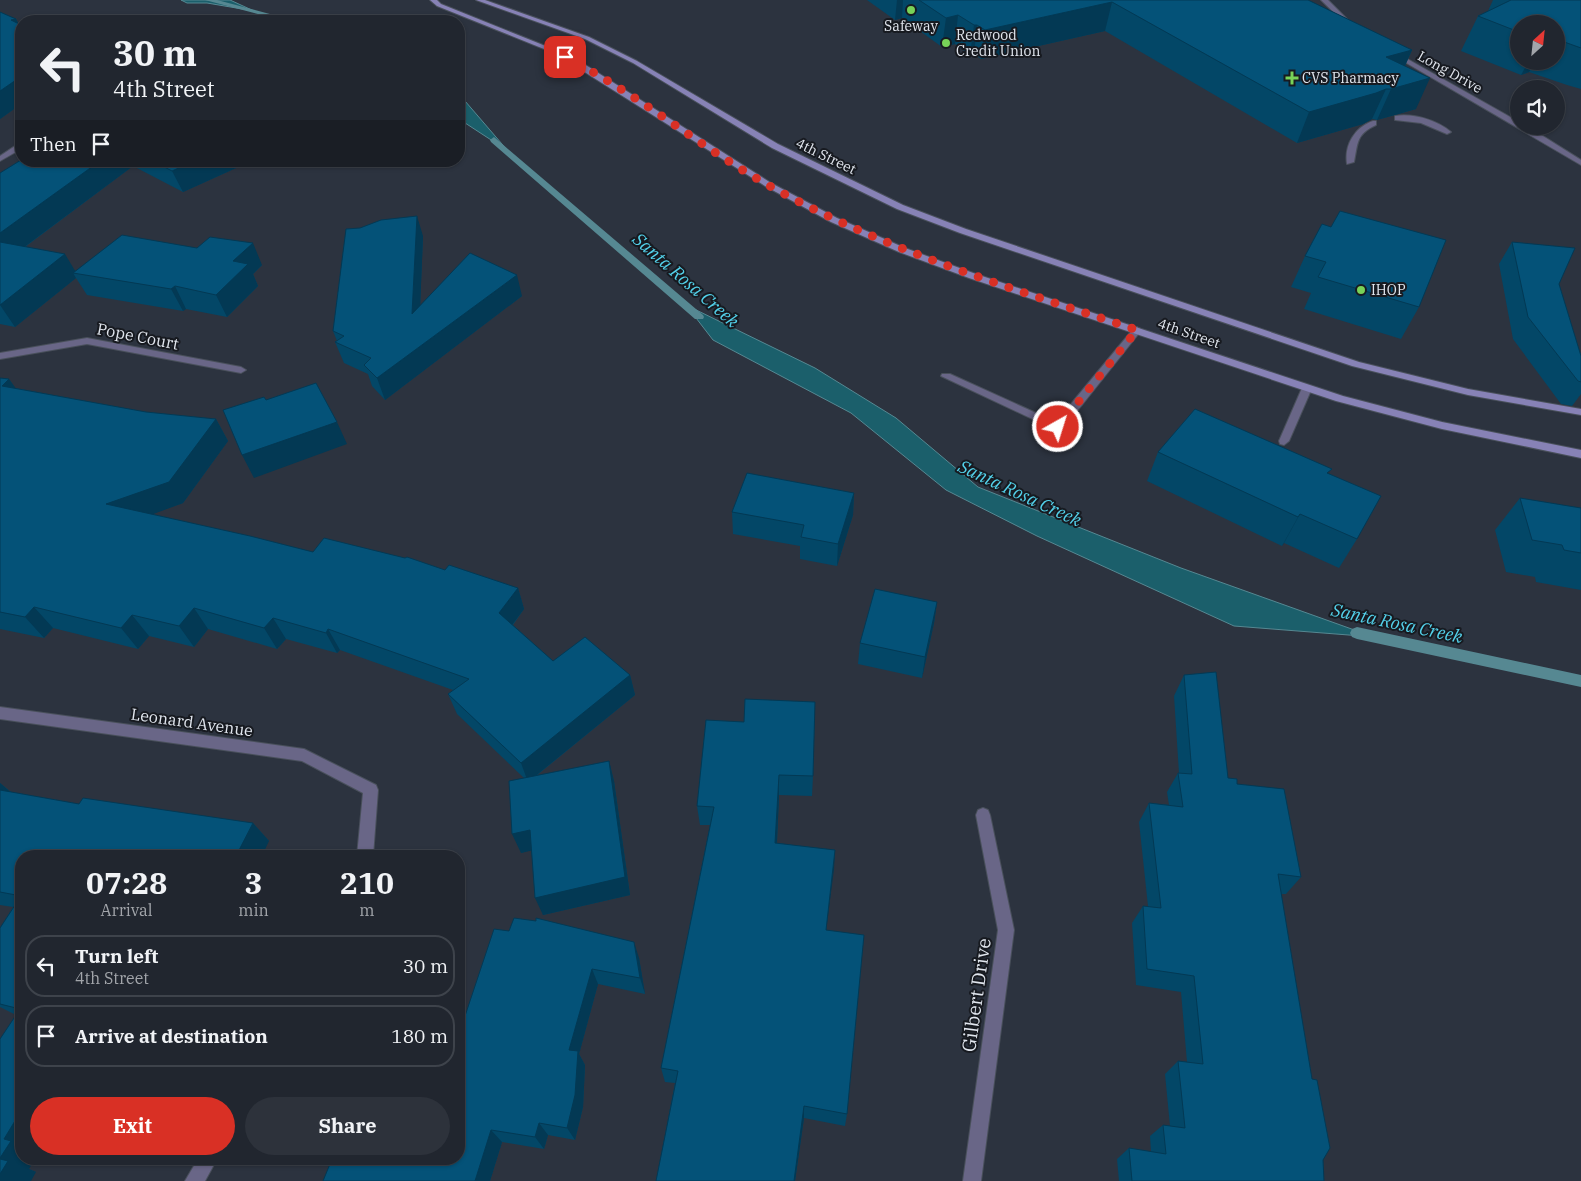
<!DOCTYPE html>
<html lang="en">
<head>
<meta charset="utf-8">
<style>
  :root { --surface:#21262f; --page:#2d323b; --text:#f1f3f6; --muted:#a2a5aa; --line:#3e434b; --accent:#d93025 }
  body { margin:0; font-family:"IBM Plex Serif",serif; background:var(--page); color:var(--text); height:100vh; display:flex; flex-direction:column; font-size:19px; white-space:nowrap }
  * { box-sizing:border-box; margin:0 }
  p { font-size:16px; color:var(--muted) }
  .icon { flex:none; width:28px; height:28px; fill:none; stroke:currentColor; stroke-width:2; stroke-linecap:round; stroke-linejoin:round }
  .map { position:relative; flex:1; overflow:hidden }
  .panel { position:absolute; left:15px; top:850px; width:450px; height:315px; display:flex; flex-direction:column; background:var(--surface); border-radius:20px; box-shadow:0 1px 4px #0004,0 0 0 1px var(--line) }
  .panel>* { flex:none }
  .banner { position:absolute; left:15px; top:15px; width:450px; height:152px; border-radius:20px; box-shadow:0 1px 4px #0004,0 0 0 1px var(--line); background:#21262f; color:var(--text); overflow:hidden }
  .needle { width:32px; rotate:27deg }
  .fabs { position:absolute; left:1510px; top:15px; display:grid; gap:10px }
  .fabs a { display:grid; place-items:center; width:55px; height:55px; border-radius:50%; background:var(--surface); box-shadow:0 1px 4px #0004,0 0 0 1px var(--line); font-size:25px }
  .pin { position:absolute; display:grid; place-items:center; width:42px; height:42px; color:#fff; margin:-21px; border-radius:10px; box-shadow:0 2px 8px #0006 }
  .me { position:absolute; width:55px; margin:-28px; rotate:39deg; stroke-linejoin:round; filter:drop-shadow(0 0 4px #0008) }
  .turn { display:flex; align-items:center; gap:18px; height:105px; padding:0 15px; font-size:22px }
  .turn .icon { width:65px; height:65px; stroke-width:2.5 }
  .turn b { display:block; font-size:35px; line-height:42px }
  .then { display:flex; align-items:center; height:48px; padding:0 15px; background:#0003; gap:10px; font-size:19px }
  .eta { display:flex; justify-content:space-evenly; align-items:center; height:85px; text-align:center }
  .eta b { font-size:30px; font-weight:700; line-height:35px }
  .button { display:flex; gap:10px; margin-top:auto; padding:10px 15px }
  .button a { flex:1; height:58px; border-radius:30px; background:var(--accent); color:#fff; font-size:20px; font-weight:700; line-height:58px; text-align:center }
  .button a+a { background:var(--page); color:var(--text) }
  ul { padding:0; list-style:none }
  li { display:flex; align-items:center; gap:15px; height:62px; margin:0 10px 8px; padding:0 5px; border:2px solid var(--line); border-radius:20px }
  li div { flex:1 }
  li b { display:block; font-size:19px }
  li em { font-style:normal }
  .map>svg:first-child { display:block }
</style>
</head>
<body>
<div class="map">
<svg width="1581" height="1181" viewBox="0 0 1581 1181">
  <rect width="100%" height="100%" fill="#2c333f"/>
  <path fill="#1b5f6b" stroke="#568892" d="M181,0H230L254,11L207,3H187Z
    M459,94L508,151L459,119Z
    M686,305L815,368L896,418L978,487L1181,568L1374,637L1234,626L1037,536L946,490L851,413L713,340Z"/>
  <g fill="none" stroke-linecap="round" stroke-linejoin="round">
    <path fill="#568892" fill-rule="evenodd" d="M205,0H217L296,21H284Z
      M494,137L703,315L704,317L703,319H695L491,142L490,140Z
      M1357,627L1581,675V687L1357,639L1352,637L1350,633L1352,629Z"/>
    <g stroke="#49505b" stroke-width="2">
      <path id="service" d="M1395,116C1413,113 1437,120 1451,132L1447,134L1421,123L1395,120Z
        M1373,121H1376V125C1356,134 1358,143 1354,162L1347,164C1344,145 1355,127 1373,121Z
        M1137,327L1142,330L1140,332L1062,430L1058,431L941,376L942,374H950L1056,422L1134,328Z
        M1307,385L1312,388L1289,441L1284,445L1280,444L1279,441L1302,388Z"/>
    </g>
    <g stroke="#49505b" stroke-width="2">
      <path id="minor" d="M1321,0H1328L1353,25V27H1349Z
        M1391,52H1395L1519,122V126H1527L1581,160V165L1391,54Z
        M18,144H21V149L0,161V156Z
        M87,338L241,367L246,370L241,373L87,344L0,359V353Z
        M0,707L304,749L376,785L378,790L373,856H357L363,793L302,761L0,719Z
        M983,808L988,810L990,815L1014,930L981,1181H963L998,930L976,815L978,810Z
        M198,1159H217L205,1181H185Z"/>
    </g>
    <g stroke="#49505b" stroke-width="2">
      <path id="secondary" d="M430,0H437L441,4L553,49L581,62L771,183L837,218L905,248L976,274L1343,396L1442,422L1581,450V458L1442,429L1336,401L969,278L899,252L831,222L765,186L575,66L549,51L437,6Z
        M476,0H485L589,37L637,61L778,144L903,205L966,229L1359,362L1468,389L1581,409V415L1468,395L1352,366L960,233L897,209L772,148L633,63L585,39Z"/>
    </g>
    <use href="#service" fill="#696687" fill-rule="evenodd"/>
    <use href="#minor" fill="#696687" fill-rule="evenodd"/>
    <use href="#secondary" fill="#8782b6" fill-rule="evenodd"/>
  </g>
  <path fill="#034767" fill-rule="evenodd" d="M867,0H1308L1412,50L1405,66L1416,109L1377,120L1372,119L1363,124L1297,143L1105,31L981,59L974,54L970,55L955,44L942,47L902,18L895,20Z
    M1493,0H1581V89L1567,85L1529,72L1521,75L1461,51L1478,16L1488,11ZM1519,24H1556V61H1519Z
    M0,12L16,19L18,23L21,25V104L0,119Z
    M21,161H234L236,168L183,192L133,166L25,247L76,271L262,265L253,274L258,286L227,317L186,309L183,311L87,295L76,278L15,327L0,324V173Z
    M1322,224L1419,307L1401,339L1304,309L1311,293L1291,287L1305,256Z
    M360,228L423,236L420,306L522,296L385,400L372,386L368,374L344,363L335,342L337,341L333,331Z
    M1512,242L1559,284L1581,356V394L1572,406L1561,404L1513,339L1499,264Z
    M0,378L9,379L15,388L146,412L216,419L228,441L183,503L152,514L313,552L445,570L518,588L524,609L513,625L553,661L630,675L635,695L536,776L609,761L614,781L630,895L543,915L531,850L521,853L524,778L457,714L448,694L453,690L340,650L337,653L286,639L277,649L208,629L194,647L149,636L138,649L53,628L44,638L0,629Z
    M1158,452L1330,474L1357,539L1339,568L1284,543L1282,546L1147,481Z
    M854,493L853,515L837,566L800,559V546L733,534L732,512Z
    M1520,498L1581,508V590L1536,582L1535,577L1506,572L1495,530Z
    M937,602L934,623L922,678L858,664L860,643Z
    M1184,675L1228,778L1237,784L1301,877L1286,894H1281L1323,1160L1324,1181H1119L1117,1159L1129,1148L1151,1152L1150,1136L1163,1125L1170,1126L1165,1074L1178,1061L1187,1062L1181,992L1136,985L1132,923L1143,906H1148L1139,822L1149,803L1169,805L1167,792L1178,773H1179L1174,696Z
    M706,720L813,776L812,796L779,795L777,843L835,850L826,930L847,1114L845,1126L804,1118L795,1181H656L675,1083L665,1082L661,1068L710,825H700L697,806Z
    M0,783L11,792L79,804L253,823L269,841L21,856L29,1169L36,1172L0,1181L16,1015L0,1007V928L13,907L0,905Z
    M494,929L639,958L645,994L598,984L579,1054L585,1065L583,1107L575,1140L548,1135L544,1149L502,1142L490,1181H323L459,1159Z"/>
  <path fill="#033954" d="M897,0H903L902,18L895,20Z
    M1112,2L1105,31L981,59L985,30Z
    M958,15L955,44L942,47L946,18Z
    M16,19L21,28L11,20Z
    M974,25H977L974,54L970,55Z
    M1412,50L1399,79L1386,57Z
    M1529,61H1535L1529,72L1521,75Z
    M1430,78L1416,109L1377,120L1391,89Z
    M16,80L21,89V104L0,119V91Z
    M1386,89L1372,119L1363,124L1297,143L1309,112Z
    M100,161H131L133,166L4,262L0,256V233Z
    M194,161H234L236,168L183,192L172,171Z
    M417,216L423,236L419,335L412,314Z
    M253,243L262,265L253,274L258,286L227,317L216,295L233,261Z
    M65,254L77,274L73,273L76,278L15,327L0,305Z
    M517,275L522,296L385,400L377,378Z
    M175,286L186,309L183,311L171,289Z
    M9,379L25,401L2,386Z
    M216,419L228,441L183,503L121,526L106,504Z
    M337,422L347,444L254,478L242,455Z
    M854,493L853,515L837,566L838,544Z
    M1300,514L1284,543L1282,546L1298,517Z
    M518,588L524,609L506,633L499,613Z
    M937,602L934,623L922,678L925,657Z
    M34,607L53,628L44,638L25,617Z
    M194,608L208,629L194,647L179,626Z
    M132,615L149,636L138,649L121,628Z
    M273,618L286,639L277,649L264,628Z
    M328,629L340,650L337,653L326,633Z
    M630,675L635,695L528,782L521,763Z
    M609,761L614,781L630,895L543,915L535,898Z
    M779,775V795L776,861L775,843Z
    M0,783L14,795L0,801Z
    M253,823L269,841L262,856H236Z
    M530,830L538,849L521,853L512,834Z
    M835,850L834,869L824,947L826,930Z
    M634,942L639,958L645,994L640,978Z
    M592,969L598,984L579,1054L585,1065L583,1107L575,1140L567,1128L569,1050Z
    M804,1106V1118L795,1181H794Z
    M21,1111V1159H35L29,1169L36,1172L31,1181H0V1159L4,1139Z
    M539,1123L548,1135L544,1149L535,1137Z
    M491,1130L502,1142L490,1181H475Z"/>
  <path fill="#045278" stroke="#033954" d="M919,0H1308L1412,50L1386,57L1430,78L1391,89H1386L1376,93L1309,112L1112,2L985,30L977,25H974L958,15L946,18Z
    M1511,0H1581V48L1556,39V24H1519V32L1478,16Z
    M0,12L16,19L11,20L21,25V80H16L0,91Z
    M21,160V161H100L0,233V173Z
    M153,161H194L172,171Z
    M1340,211L1446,240L1419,307L1318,277L1326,262L1305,256L1322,224L1331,227Z
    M417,216L412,314L470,253L517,275L377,378L364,365L371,358L335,342L344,336L333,331L346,229L360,228L381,220Z
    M122,235L197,248L210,237L253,243L233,261L248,264L216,295L175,286L171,289L73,273Z
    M0,242L65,254L0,305Z
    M1512,242L1575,248L1559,284L1581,356V382L1578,381L1528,317Z
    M0,378L9,379L2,386L146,412L216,419L169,482L106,504L250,536L313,552L324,538L405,558L407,557L445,570L449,565L518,588L499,613L553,661L585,637L630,675L521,763L448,694L469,679L328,629L326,633L273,618L264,628L194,608L179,626L132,615L121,628L34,607L25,617L0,612Z
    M316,383L337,422L242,455L223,410L264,397L266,400Z
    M1195,409L1332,469L1327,473L1381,496L1357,539L1300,514L1298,517L1158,452Z
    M747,473L854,493L838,544L801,537L804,525L732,512Z
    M1520,498L1581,508V553L1564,550L1562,545L1532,540Z
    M875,589L937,602L925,657L860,643Z
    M1216,672L1228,778L1237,779V784L1284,789L1301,877L1278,874L1312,1079L1317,1080L1330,1148L1323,1160L1324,1181H1132L1129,1148L1166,1154L1163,1125L1185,1128L1178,1061L1203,1064L1194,976L1147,969L1143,906L1161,908L1149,803L1183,807L1178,773L1192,774L1184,675Z
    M745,699L815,702L813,776L779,775L775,843L835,850L826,930L864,935L847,1114L804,1106L794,1181H656L678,1071L661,1068L714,807L697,806L706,720L744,722Z
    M609,761L625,877L535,898L530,830L512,834L509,781Z
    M0,790L79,804L83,798L253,823L236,856H21V1111L4,1139L11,1141L0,1158V1039L20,1009L0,1004V928L21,896L0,892Z
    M514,918L536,921V918L634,942L640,978L592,969L569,1050L578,1051L575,1095L567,1128L539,1123L535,1137L491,1130L475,1181H323L332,1159H459V1034L494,929L509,931Z
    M0,1159L8,1161L0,1174Z"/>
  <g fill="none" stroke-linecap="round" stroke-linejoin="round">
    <path stroke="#d93025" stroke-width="9" stroke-dasharray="0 16.2" d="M565,57C639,94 703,150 777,190C890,252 1014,289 1137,330L1058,427"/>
  </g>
  <g fill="#78d258" stroke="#171a20" stroke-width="2">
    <circle cx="911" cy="10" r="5"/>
    <circle cx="946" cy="43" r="5"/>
    <path d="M1289.5 70.5h5v5h5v5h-5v5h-5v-5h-5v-5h5z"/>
    <circle cx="1361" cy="290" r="5"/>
  </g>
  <g text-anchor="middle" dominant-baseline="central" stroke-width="4" stroke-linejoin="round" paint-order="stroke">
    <g font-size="14" fill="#e1e6ee" stroke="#171a20" text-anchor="start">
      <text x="911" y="26" text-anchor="middle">Safeway</text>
      <text x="956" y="35">Redwood<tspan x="956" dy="16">Credit Union</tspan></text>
      <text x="1302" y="78">CVS Pharmacy</text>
      <text x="1371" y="290">IHOP</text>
    </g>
    <g font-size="14" fill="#e1e6ee" stroke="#171a20">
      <text transform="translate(1450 72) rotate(29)">Long Drive</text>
      <text transform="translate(826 156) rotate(26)">4th Street</text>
      <text transform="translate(1189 333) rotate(19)">4th Street</text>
    </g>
    <g font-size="16" fill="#e1e6ee" stroke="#171a20">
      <text transform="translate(138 336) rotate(11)">Pope Court</text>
      <text transform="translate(192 722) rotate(8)">Leonard Avenue</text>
    </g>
    <g font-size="18" font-style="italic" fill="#53d1ea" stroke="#171a20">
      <text transform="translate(686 280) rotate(41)">Santa Rosa Creek</text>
      <text transform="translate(1020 493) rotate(25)">Santa Rosa Creek</text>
      <text transform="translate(1397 623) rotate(12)">Santa Rosa Creek</text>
    </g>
    <g font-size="19" fill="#e1e6ee" stroke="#171a20">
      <text transform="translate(976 995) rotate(-82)">Gilbert Drive</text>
    </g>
  </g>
</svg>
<div class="fabs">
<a><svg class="needle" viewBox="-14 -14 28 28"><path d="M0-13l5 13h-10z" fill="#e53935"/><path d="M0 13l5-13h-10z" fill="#a2a5aa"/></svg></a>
<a><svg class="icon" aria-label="sound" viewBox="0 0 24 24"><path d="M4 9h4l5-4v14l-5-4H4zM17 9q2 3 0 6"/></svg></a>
</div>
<div class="pin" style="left:565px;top:57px;background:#d93025"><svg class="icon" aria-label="arrive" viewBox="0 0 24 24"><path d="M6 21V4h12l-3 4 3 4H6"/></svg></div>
<svg class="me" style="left:1058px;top:427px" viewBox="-20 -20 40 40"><circle r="17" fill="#d93025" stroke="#fff" stroke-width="3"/><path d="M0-11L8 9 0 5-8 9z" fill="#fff"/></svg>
<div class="banner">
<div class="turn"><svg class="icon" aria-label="left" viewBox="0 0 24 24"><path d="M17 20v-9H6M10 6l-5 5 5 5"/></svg><div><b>30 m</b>4th Street</div></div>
<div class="then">Then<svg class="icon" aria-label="arrive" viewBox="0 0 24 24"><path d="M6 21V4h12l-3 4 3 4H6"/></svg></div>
</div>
<section class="panel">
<div class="eta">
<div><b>07:28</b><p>Arrival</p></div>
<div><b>3</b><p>min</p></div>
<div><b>210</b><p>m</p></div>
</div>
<ul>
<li><svg class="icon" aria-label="left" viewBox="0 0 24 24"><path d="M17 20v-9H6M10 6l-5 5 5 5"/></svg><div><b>Turn left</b><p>4th Street</p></div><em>30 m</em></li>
<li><svg class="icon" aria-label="arrive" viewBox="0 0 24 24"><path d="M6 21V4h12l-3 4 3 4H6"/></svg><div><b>Arrive at destination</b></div><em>180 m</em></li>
</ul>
<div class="button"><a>Exit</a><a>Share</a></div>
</section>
</div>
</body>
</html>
